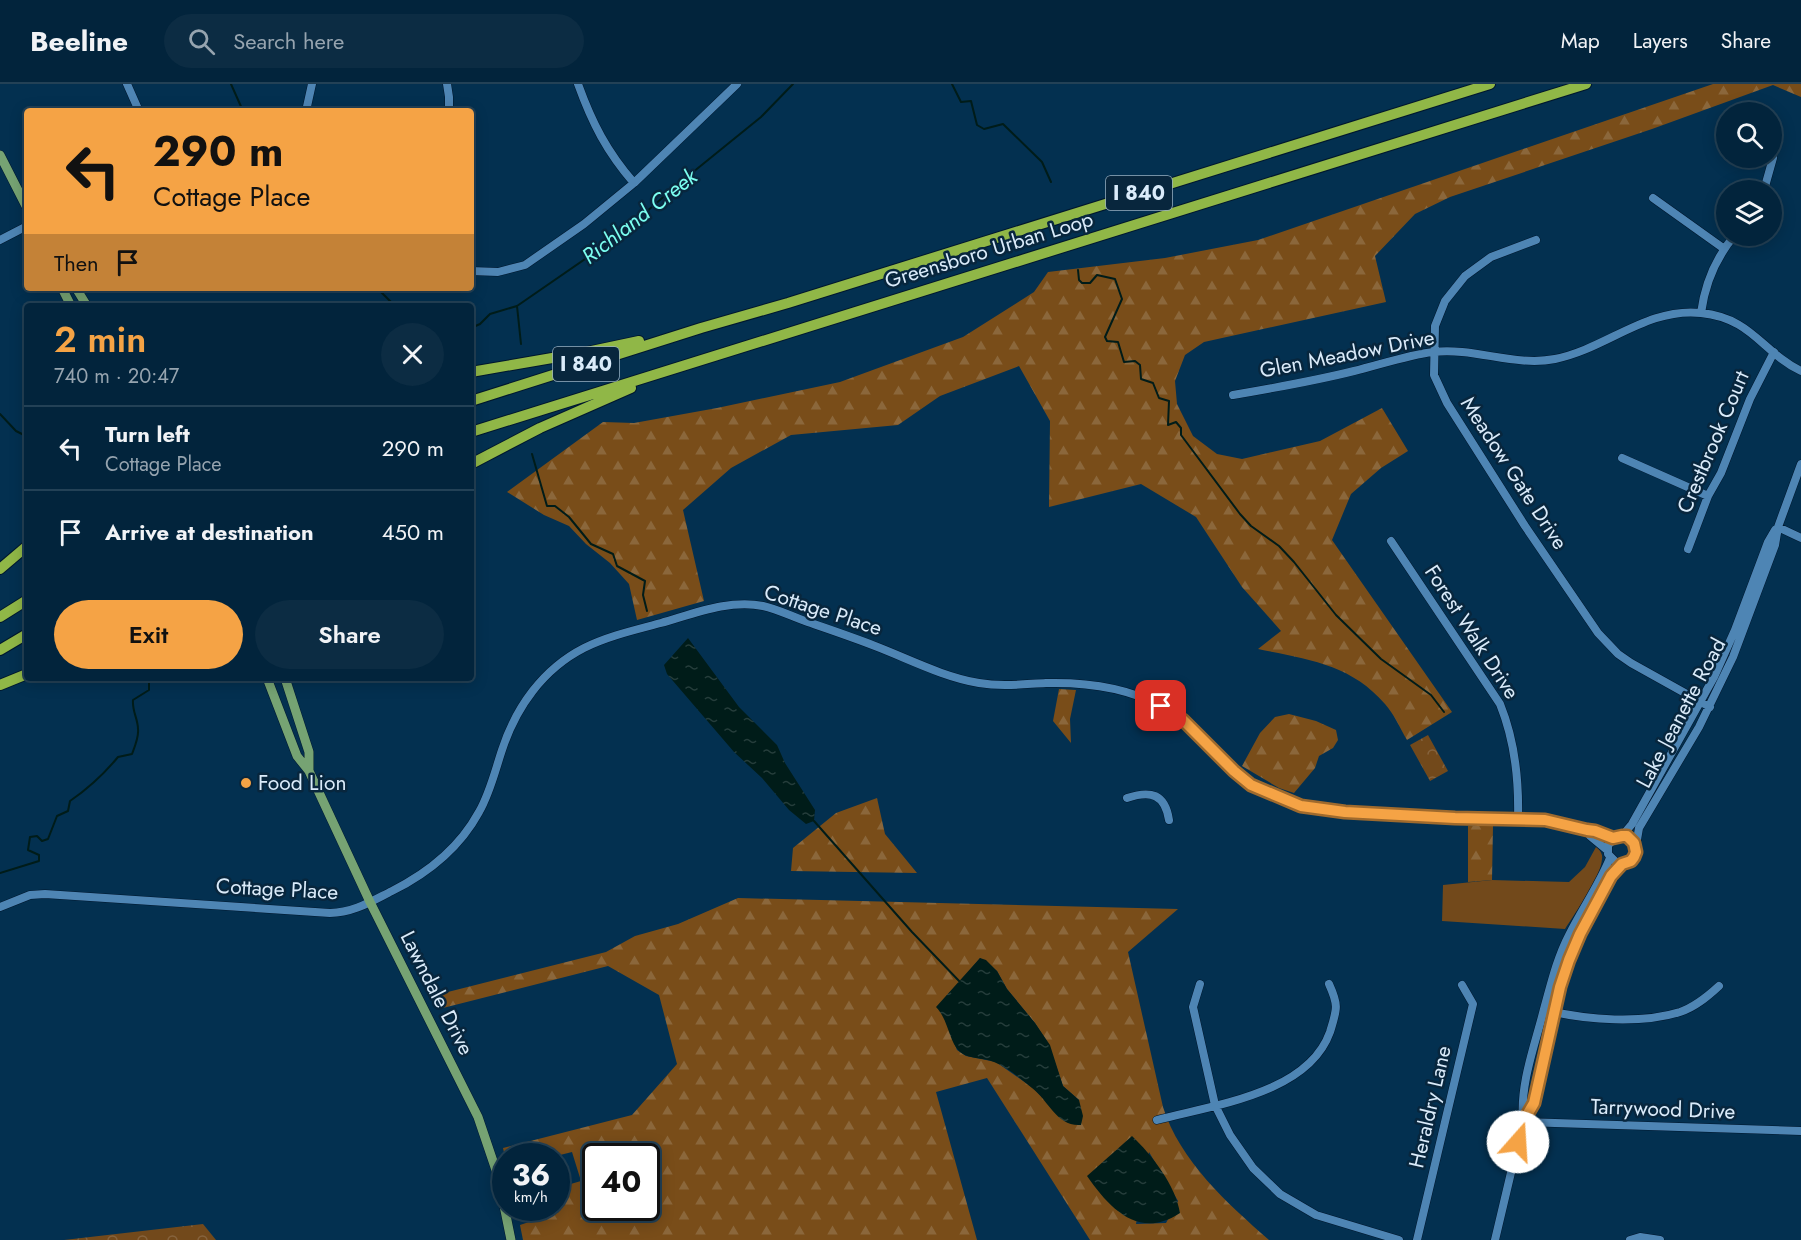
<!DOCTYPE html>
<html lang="en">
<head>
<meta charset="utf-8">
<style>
  :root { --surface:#02243c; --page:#0c2c43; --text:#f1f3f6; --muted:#96a4af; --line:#234156; --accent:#f5a345 }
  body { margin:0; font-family:Jost,sans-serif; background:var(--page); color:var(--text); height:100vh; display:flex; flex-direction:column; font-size:22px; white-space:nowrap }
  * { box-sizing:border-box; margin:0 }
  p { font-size:20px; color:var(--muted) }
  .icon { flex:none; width:33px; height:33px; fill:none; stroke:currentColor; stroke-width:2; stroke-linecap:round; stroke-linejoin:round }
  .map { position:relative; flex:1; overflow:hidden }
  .side { position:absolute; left:24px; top:219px; width:450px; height:378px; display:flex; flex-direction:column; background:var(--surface); border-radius:6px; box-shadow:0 3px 15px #0003,0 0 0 2px var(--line) }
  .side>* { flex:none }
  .top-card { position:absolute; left:24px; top:24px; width:450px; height:183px; border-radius:6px; box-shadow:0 3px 15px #0003,0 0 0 2px var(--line); background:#f5a345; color:#111; overflow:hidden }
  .fabs { position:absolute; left:1716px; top:18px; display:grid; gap:12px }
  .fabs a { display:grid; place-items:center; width:66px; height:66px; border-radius:50%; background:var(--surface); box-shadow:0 3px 15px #0003,0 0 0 2px var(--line); font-size:30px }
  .speed { position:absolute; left:492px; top:1059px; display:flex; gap:12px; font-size:30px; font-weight:700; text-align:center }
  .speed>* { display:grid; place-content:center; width:78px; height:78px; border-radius:50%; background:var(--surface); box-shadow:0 3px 15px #0003,0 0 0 2px var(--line); line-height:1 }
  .speed small { font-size:15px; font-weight:400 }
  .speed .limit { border:3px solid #111; border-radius:9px; background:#fff; color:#111 }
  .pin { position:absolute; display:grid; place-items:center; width:51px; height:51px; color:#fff; margin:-26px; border-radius:12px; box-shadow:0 3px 9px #0006 }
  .me { position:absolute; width:66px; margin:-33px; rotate:19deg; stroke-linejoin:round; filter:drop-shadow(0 0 4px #0008) }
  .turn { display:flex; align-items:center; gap:21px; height:126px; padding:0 30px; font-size:27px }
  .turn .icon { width:78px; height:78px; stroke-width:2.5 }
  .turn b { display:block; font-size:42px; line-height:51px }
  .then { display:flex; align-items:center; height:57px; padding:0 30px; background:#0003; gap:12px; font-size:22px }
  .round { display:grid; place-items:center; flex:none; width:63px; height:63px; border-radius:32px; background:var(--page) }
  .summary { display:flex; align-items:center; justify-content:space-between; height:102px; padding:0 30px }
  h1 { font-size:36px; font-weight:600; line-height:45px; color:var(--accent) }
  .cta { display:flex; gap:12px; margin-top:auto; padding:12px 30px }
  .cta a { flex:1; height:69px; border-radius:36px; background:var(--accent); color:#111; font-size:24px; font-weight:600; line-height:69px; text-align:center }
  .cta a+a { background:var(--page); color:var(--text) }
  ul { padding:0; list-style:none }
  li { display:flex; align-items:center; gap:18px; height:84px; padding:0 30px; border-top:2px solid var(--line) }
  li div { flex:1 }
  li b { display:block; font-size:22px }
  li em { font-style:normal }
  header { display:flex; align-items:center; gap:36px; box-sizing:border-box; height:84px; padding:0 30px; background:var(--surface); border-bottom:2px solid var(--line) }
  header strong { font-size:28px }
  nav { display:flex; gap:33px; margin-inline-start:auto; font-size:21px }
  .search { width:420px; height:54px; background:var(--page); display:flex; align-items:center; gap:15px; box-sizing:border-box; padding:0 21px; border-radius:33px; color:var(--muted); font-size:22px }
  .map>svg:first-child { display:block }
</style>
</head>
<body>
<header>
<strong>Beeline</strong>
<div class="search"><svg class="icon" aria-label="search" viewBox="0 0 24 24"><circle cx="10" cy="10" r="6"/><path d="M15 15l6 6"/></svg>Search here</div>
<nav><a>Map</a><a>Layers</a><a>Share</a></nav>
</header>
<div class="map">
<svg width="1801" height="1156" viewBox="0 0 1801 1156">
  <defs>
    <pattern id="forest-firs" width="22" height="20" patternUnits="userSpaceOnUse" patternTransform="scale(1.5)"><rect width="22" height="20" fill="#794d19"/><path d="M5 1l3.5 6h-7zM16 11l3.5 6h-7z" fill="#8b673b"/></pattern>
    <pattern id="park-crowns" width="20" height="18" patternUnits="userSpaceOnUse" patternTransform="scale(1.5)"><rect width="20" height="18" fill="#72491b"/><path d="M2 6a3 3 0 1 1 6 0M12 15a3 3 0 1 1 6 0" fill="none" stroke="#86633d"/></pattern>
    <pattern id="water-ripples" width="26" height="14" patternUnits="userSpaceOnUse" patternTransform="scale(1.5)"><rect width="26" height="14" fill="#001c19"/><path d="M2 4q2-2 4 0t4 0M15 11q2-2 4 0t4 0" fill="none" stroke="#253d3b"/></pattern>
  </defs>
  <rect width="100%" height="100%" fill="#033050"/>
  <path fill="#72491b" d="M1596,763C1600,766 1603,770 1602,775C1601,793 1575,829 1565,845L1442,837L1443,801L1492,796L1569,798L1585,783Z"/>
  <path fill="url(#forest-firs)" fill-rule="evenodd" d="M1713,0H1801V13L1773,1L1652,45L1450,113L1415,130L1375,172L1386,218L1204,258L1185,271L1175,297L1177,320L1193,352L1217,370L1242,375L1320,357L1382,324L1408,367L1381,384L1351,410L1332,456L1452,628L1407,656C1400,644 1394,630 1385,620C1351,580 1307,575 1258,565L1281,547L1242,503L1196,433L1141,400L1049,423L1050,337L1019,282L940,312L898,341L791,351L731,384L683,426L704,517L637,536L629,500L610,479L586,460L569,442L544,431L507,408L603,338L634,339L717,324L840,298L963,253L1034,208L1048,188L1165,174L1258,156Z
    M1059,605L1076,606L1070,635L1071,659L1053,637Z
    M1289,630L1316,637L1336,646L1338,656L1333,664L1319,672L1315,684L1294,709L1279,704L1242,682L1260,649L1275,633Z
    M877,714L885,750L917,789L791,787L793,764L836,729Z
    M1468,742H1493L1492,796L1468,798Z
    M738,814L1178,825L1128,868L1163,1023C1180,1077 1227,1119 1269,1156H1090L987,994L936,1008L977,1156H523L520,1141L559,1128L557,1104L581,1097L572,1068L556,1072L505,1073L503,1064L632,1031L677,980L659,911L608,882L439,925L432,912L606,868L635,852L678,840ZM980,874L997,887L1007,905L1035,939L1049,961L1063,1002L1079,1016L1043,1014L1033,1004L996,978L966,972L957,966L942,928L960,898ZM1149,1068L1178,1117L1166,1139L1136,1140ZM596,1072H646V1124H596Z"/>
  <path fill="url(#park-crowns)" d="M1428,651L1448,687L1430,697L1410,661Z
    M203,1140L216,1156H64Z"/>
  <path fill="url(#water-ripples)" d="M688,554L739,623L777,661L785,679L815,726L814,737L806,740L789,726L762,694L734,668L667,590L664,581Z
    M980,874L986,876L997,887L1007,905L1035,939L1050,961L1063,1002L1079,1016L1083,1032L1081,1041C1057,1043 1049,1017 1032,1004C1021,995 1007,983 994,978C983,973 968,976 959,967C949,957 948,935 936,923Z
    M1132,1052C1152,1071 1176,1102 1180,1129C1139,1156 1110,1125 1087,1092Z"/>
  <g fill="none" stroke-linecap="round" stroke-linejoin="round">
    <path stroke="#001c19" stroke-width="2" d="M231,0L243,27
      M952,0L961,18L971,17L977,41L984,45L1003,40L1042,78L1051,98
      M1078,186L1079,196L1082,199H1090L1097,191L1115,195L1122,215L1105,253L1107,257L1118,258L1124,278L1135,277L1140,281L1141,295L1153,299L1159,314L1169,317L1168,341L1176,338L1181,344V351L1240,430L1251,442L1279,462L1294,478L1336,531L1381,575L1431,611L1444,628
      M377,204L395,222
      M517,222L521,260
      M471,244L480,240L490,230L517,222L617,153L682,97L761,33L793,0
      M0,330L16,347L26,352L25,363L27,365
      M532,370L547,422H555L569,433L591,460L613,470L617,482L645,497L643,511L647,527
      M814,737L912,848L961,899
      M0,789L39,777V771L28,766L30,753L37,752L42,757L48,755L57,732L68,727L70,717C89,704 104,690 118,673L132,670C135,662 139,653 138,645C138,635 132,627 133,616L149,606V594"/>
    <g stroke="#00172d" stroke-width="9">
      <path id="minor" d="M127,0L139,27
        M447,0L449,13V27
        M578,0C592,39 607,68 634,99
        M306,27L312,0
        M1764,106L1773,74
        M1653,114L1723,164
        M0,156L27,142
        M1536,156L1491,173L1465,192L1445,217L1435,242L1434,291L1447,319L1525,442L1598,549L1618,570L1631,579L1710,623
        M471,187L498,188L525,181L584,140L634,99L737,0
        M1701,229C1705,199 1715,175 1734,152
        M1233,311C1274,304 1314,297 1354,287C1379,281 1408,271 1433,268C1474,263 1515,283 1555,275C1606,265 1647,223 1701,229C1752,234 1762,268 1801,287
        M1622,374L1708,412
        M1778,443L1801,454
        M1391,457L1500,620C1515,657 1519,694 1518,734
        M1688,465L1708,412L1721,389L1750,315L1774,268
        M1127,714C1151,706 1165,710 1169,736
        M1587,746L1590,752L1607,766
        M1622,752L1632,740L1714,593L1735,546L1768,458L1775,446
        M1636,763C1633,754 1627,751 1618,752L1608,761V770L1618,780L1627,779L1634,773L1639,744L1699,643L1733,573L1775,461L1778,443L1801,380
        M0,823L30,811L45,810L330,829C353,829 372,817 392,807C428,789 460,763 479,728C490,709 495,687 502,666C516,623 543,585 584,564C608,552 635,546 661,539C693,530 729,515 763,522C777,525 791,532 805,537C828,545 852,553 875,562C909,575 943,593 979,599C1002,603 1024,600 1046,599C1086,598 1126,603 1161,622C1181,632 1195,650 1211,666C1239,693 1266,712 1305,722C1326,728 1350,728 1371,729C1399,731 1426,733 1453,734C1483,735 1513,732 1542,736C1567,739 1590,747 1613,754
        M1200,900L1193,923L1215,1021L1230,1051L1253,1084L1280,1110L1316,1131L1399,1156
        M1549,927C1588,936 1641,940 1680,928C1695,923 1707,913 1719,902
        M1157,1036C1213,1021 1308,1010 1330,948C1337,925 1339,922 1329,900
        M1523,1036C1520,999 1535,961 1544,925C1551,900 1557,874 1569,851C1582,825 1599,801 1610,774
        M1523,1038L1801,1047
        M1417,1156L1473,920L1462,901
        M1495,1156L1523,1038L1534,1019L1560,903L1569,876L1580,850L1605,802L1622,780
        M1630,1156L1640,1153L1660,1156"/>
    </g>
    <g stroke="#00172d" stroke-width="10">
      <path id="major" d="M0,71L27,124
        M62,204L71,222
        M76,204L87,222
        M267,594L297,672L309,687L370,818L478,1033L498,1092L511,1156
        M285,594L309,668V687"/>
    </g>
    <g stroke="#00172d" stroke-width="12">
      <path id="highway" d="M471,288L587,268L639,257
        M471,317L701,244L788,219L1490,0
        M471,348L1586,0
        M471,380L540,344L631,304
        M0,485L27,462
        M0,533L27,516
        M0,566L27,550
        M0,601L27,590"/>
    </g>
    <use href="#minor" stroke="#4e85b4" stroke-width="8"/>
    <use href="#major" stroke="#76a373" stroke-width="9"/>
    <use href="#highway" stroke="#90b747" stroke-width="10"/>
  </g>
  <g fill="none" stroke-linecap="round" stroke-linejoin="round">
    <g stroke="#9f6a2d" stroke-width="15">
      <path id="route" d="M1161,622L1183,636L1234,687L1251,701L1301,722L1345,728L1455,734L1545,736L1587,746L1595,747L1613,754L1622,752H1627L1634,759L1636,768L1634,773L1631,777L1622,780L1611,792L1580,850L1569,876L1560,903L1534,1019L1523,1038L1518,1058"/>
    </g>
    <use href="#route" stroke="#f5a345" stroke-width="10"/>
  </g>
  <circle fill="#f5a345" stroke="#08263d" stroke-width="2" cx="246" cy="699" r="6"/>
  <g text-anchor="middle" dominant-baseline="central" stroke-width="5" stroke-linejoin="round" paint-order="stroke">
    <g fill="#08263d" stroke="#9bb0c1" stroke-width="1.5">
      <rect x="1106" y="92" width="66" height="34" rx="4.5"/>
      <rect x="553" y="263" width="66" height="34" rx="4.5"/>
    </g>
    <g font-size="20" font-weight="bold" fill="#daebfa">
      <text x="1139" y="109">I 840</text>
      <text x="586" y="280">I 840</text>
    </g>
    <g font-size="21" fill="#daebfa" stroke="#08263d">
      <text transform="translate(989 166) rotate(-17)">Greensboro Urban Loop</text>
      <text transform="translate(1347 270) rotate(-11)">Glen Meadow Drive</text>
      <text transform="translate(1713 358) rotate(-67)">Crestbrook Court</text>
      <text transform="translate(1514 389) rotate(57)">Meadow Gate Drive</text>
      <text transform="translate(823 526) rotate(18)">Cottage Place</text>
      <text transform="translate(1472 548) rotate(57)">Forest Walk Drive</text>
      <text transform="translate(1681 629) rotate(-62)">Lake Jeanette Road</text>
      <text transform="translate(277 805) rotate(3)">Cottage Place</text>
      <text transform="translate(437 909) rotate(63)">Lawndale Drive</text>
      <text transform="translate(1430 1023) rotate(-77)">Heraldry Lane</text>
      <text transform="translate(1663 1025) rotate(2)">Tarrywood Drive</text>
    </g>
    <g font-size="21" fill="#daebfa" stroke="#08263d" text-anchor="start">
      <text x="258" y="699">Food Lion</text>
    </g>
    <g font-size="22" font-style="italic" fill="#7bfef0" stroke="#08263d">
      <text transform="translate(639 132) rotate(-38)">Richland Creek</text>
    </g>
  </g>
</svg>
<div class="fabs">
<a><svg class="icon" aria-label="search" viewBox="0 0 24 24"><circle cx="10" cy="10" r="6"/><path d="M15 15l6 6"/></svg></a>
<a><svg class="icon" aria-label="layers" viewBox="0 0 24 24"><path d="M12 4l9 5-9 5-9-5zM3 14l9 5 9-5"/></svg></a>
</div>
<div class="speed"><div>36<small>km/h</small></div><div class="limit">40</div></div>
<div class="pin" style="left:1161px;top:622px;background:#d93025"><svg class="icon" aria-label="arrive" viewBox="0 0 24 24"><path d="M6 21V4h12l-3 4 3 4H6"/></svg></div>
<svg class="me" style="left:1518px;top:1058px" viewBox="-20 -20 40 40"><circle r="19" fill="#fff"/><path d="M0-13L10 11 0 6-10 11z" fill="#f5a345"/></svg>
<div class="top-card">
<div class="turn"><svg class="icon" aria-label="left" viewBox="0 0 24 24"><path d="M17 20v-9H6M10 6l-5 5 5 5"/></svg><div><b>290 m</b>Cottage Place</div></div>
<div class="then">Then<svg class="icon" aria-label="arrive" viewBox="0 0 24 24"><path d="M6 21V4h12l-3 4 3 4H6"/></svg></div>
</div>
<section class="side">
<div class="summary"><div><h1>2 min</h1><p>740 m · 20:47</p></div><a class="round"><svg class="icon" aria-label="close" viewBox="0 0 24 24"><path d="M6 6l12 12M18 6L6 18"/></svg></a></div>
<ul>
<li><svg class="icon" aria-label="left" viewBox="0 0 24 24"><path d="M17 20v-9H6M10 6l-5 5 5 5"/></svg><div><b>Turn left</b><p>Cottage Place</p></div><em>290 m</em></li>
<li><svg class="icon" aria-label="arrive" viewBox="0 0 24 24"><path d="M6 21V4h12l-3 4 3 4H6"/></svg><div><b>Arrive at destination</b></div><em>450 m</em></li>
</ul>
<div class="cta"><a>Exit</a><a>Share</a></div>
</section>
</div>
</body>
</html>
